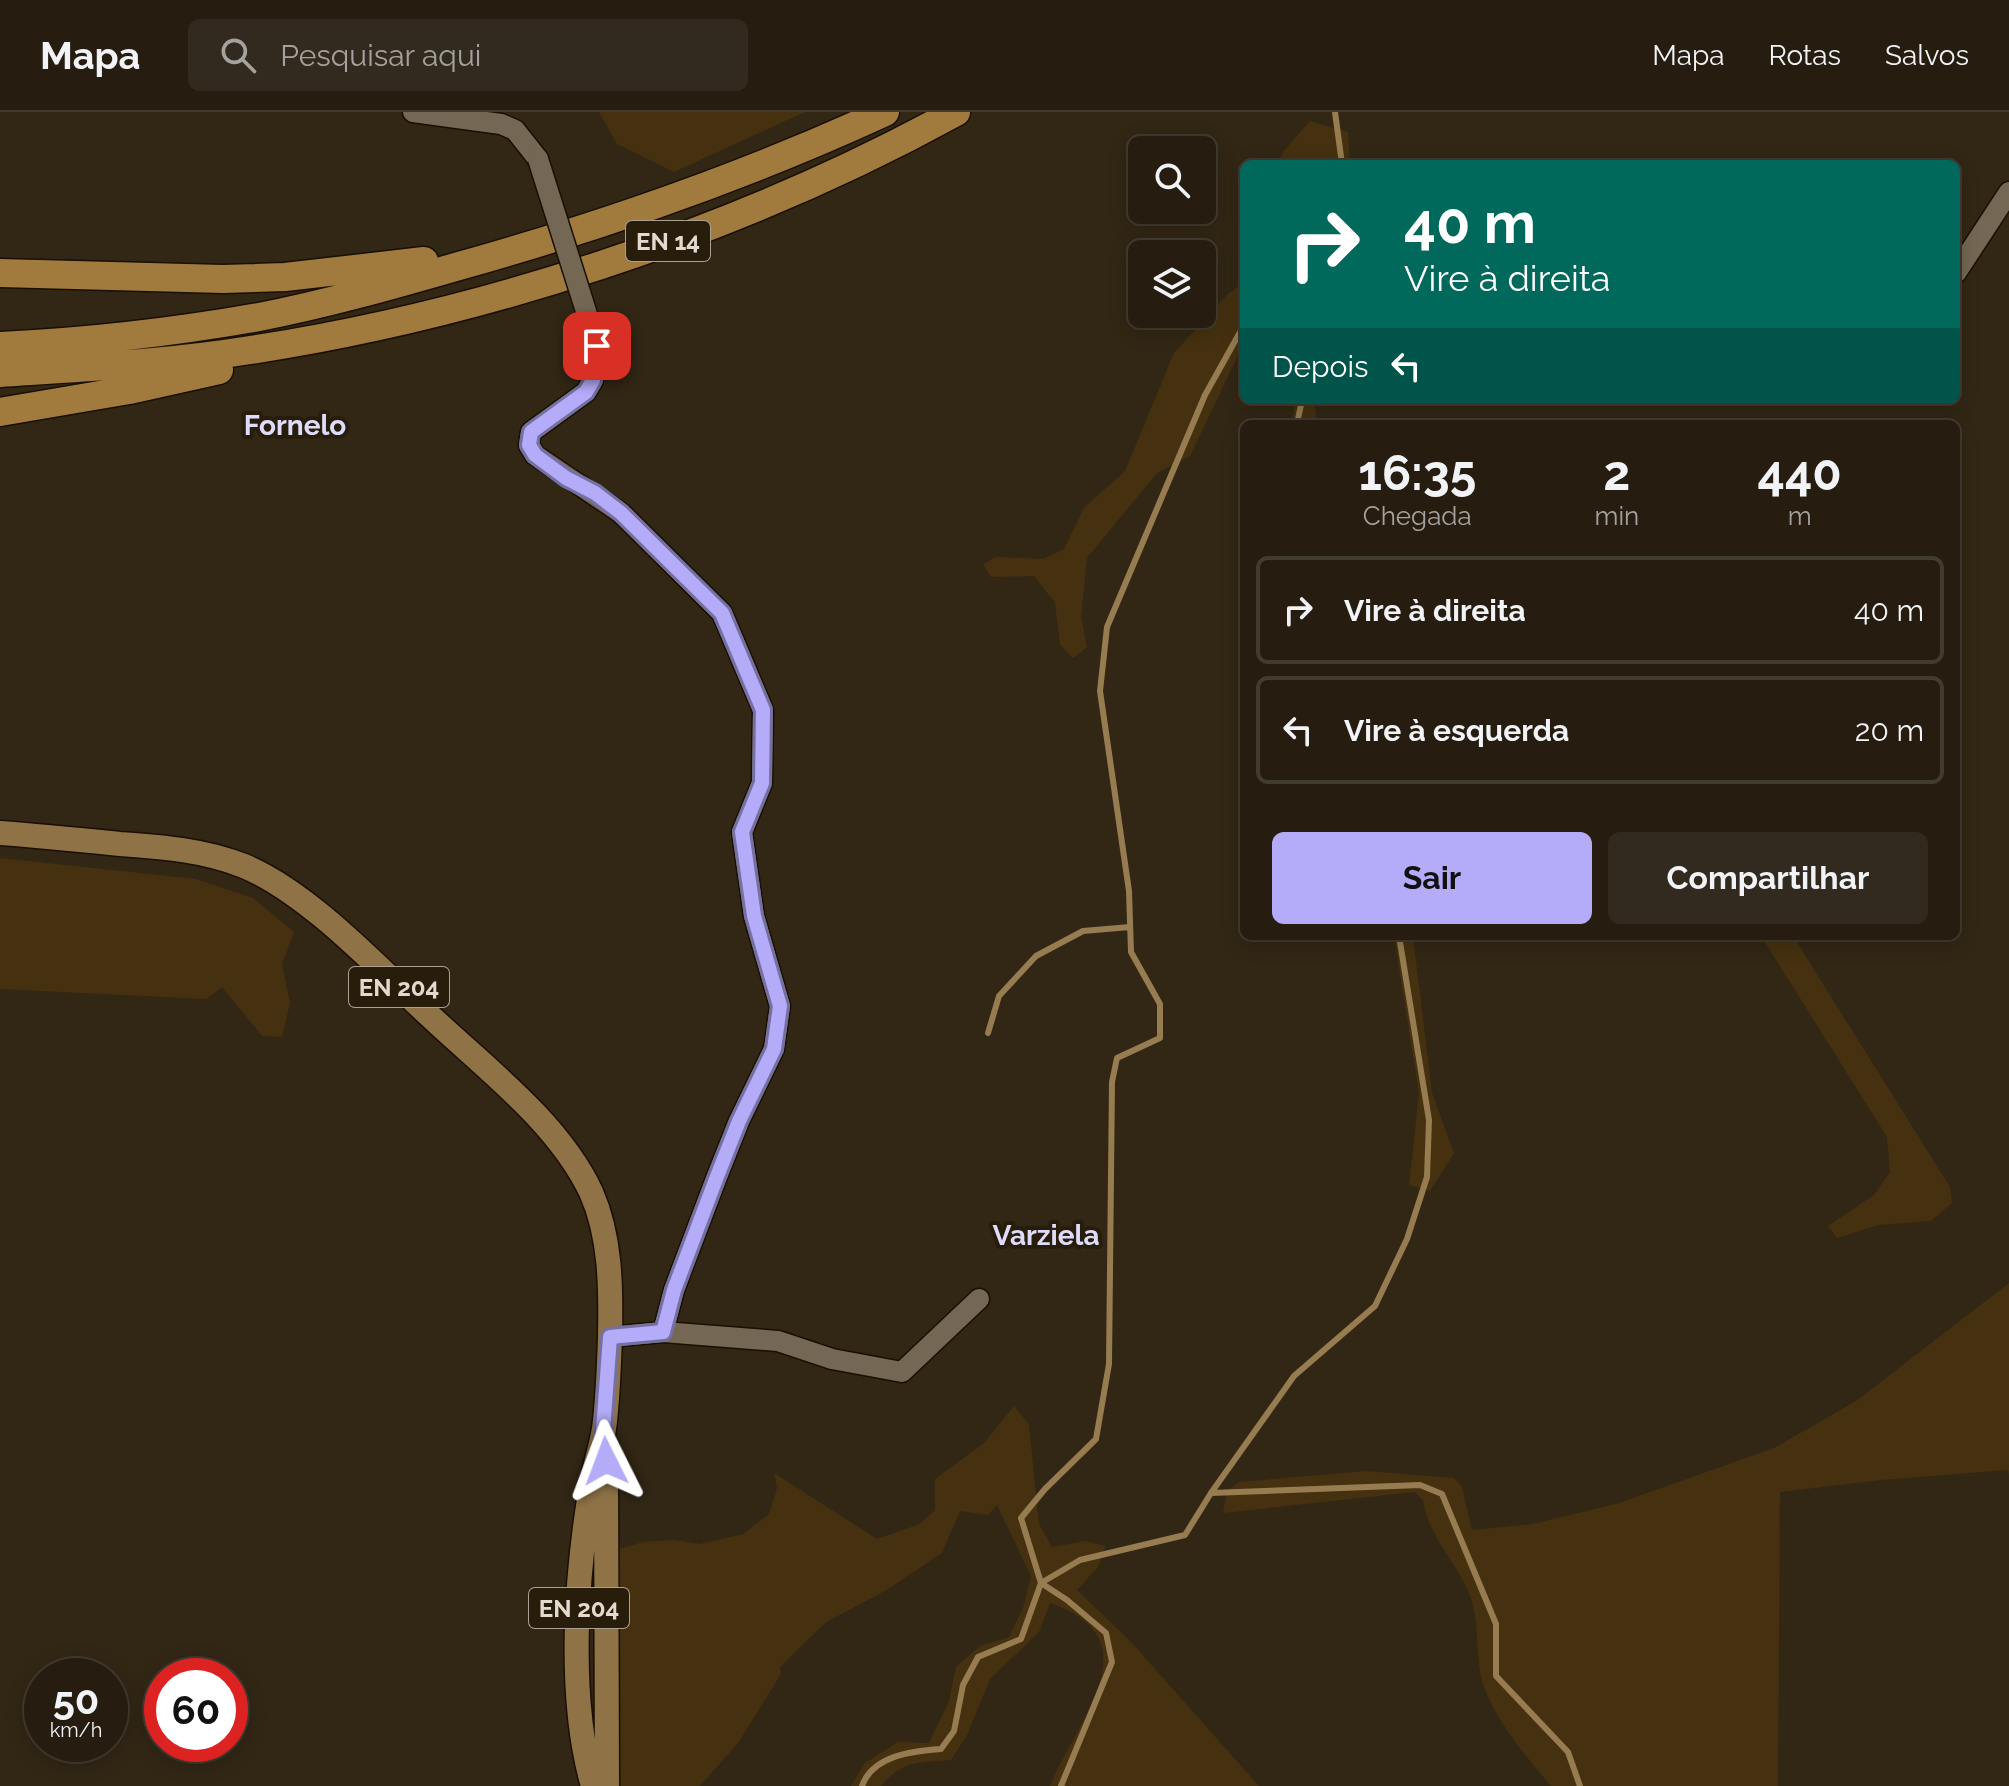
<!DOCTYPE html>
<html lang="pt">
<head>
<meta charset="utf-8">
<style>
  :root { --surface:#261d10; --page:#322a1e; --text:#f1f3f6; --muted:#a4a29f; --line:#423b30; --accent:#b4acf9 }
  body { margin:0; font-family:Raleway,sans-serif; background:var(--page); color:var(--text); height:100vh; display:flex; flex-direction:column; font-size:30px; white-space:nowrap }
  * { box-sizing:border-box; margin:0 }
  p { font-size:26px; color:var(--muted) }
  .icon { flex:none; width:44px; height:44px; fill:none; stroke:currentColor; stroke-width:2; stroke-linecap:round; stroke-linejoin:round }
  .map { position:relative; flex:1; overflow:hidden }
  .side { position:absolute; left:1240px; top:308px; width:720px; height:520px; display:flex; flex-direction:column; background:var(--surface); border-radius:12px; box-shadow:0 4px 20px #0003,0 0 0 2px var(--line) }
  .side>* { flex:none }
  .hud { position:absolute; left:1240px; top:48px; width:720px; height:244px; border-radius:12px; box-shadow:0 4px 20px #0003,0 0 0 2px var(--line); background:#00695c; color:#fff; overflow:hidden }
  .tools { position:absolute; left:1128px; top:24px; display:grid; gap:16px }
  .tools a { display:grid; place-items:center; width:88px; height:88px; border-radius:12px; background:var(--surface); box-shadow:0 4px 20px #0003,0 0 0 2px var(--line); font-size:40px }
  .speed { position:absolute; left:24px; top:1546px; display:flex; gap:16px; font-size:40px; font-weight:700; text-align:center }
  .speed>* { display:grid; place-content:center; width:104px; height:104px; border-radius:50%; background:var(--surface); box-shadow:0 4px 20px #0003,0 0 0 2px var(--line); line-height:1 }
  .speed small { font-size:20px; font-weight:400 }
  .speed .limit { border:12px solid #d22; background:#fff; color:#111 }
  .pin { position:absolute; display:grid; place-items:center; width:68px; height:68px; color:#fff; margin:-34px; border-radius:16px; box-shadow:0 4px 12px #0006 }
  .me { position:absolute; width:88px; margin:-44px; rotate:357deg; stroke-linejoin:round; filter:drop-shadow(0 0 6px #0008) }
  .turn { display:flex; align-items:center; gap:28px; height:168px; padding:0 32px; font-size:36px }
  .turn .icon { width:104px; height:104px; stroke-width:2.5 }
  .turn b { display:block; font-size:56px; line-height:68px }
  .then { display:flex; align-items:center; height:76px; padding:0 32px; background:#0003; gap:16px; font-size:30px }
  .eta { display:flex; justify-content:space-evenly; align-items:center; height:136px; text-align:center }
  .eta b { font-size:48px; font-weight:700; line-height:56px }
  .cta { display:flex; gap:16px; margin-top:auto; padding:16px 32px }
  .cta a { flex:1; height:92px; border-radius:12px; background:var(--accent); color:#111; font-size:32px; font-weight:700; line-height:92px; text-align:center }
  .cta a+a { background:var(--page); color:var(--text) }
  ul { padding:0; list-style:none }
  li { display:flex; align-items:center; gap:24px; height:108px; margin:0 16px 12px; padding:0 16px; border:4px solid var(--line); border-radius:12px }
  li div { flex:1 }
  li b { display:block; font-size:30px }
  li em { font-style:normal }
  header { display:flex; align-items:center; gap:48px; box-sizing:border-box; height:112px; padding:0 40px; background:var(--surface); border-bottom:2px solid var(--line) }
  header strong { font-size:38px }
  nav { display:flex; gap:44px; margin-inline-start:auto; font-size:28px }
  .search { width:560px; height:72px; background:var(--page); display:flex; align-items:center; gap:20px; box-sizing:border-box; padding:0 28px; border-radius:12px; color:var(--muted); font-size:30px }
  .map>svg:first-child { display:block }
</style>
</head>
<body>
<header>
<strong>Mapa</strong>
<div class="search"><svg class="icon" aria-label="search" viewBox="0 0 24 24"><circle cx="10" cy="10" r="6"/><path d="M15 15l6 6"/></svg>Pesquisar aqui</div>
<nav><a>Mapa</a><a>Rotas</a><a>Salvos</a></nav>
</header>
<div class="map">
<svg width="2009" height="1674" viewBox="0 0 2009 1674">
  <rect width="100%" height="100%" fill="#322715"/>
  <path fill="#453110" d="M599,0H805L674,60L617,32Z
    M1310,9L1348,20L1350,52H1279L1283,40Z
    M1244,170V231L1190,344L1157,361L1087,446L1081,505L1087,535L1073,546L1060,533L1055,491L1034,464L991,465L983,452L996,445L1043,447L1064,437L1084,396L1125,359L1174,241L1227,183Z
    M1296,288H1314L1317,312H1291Z
    M0,746L196,767L253,786L294,820L282,852L290,891L282,925L262,924L222,875L206,887L0,877Z
    M1394,824H1413L1432,981L1454,1041L1430,1079L1409,1073L1419,981Z
    M1761,824H1793L1950,1075L1952,1091L1931,1109L1878,1113L1837,1126L1828,1114L1874,1083L1890,1060L1887,1025Z
    M2009,1171V1363L2008,1358L1881,1368L1780,1380L1778,1674H1551C1527,1646 1495,1608 1483,1572C1474,1542 1481,1510 1469,1481C1455,1448 1428,1424 1423,1388L1415,1380L1223,1401L1227,1379L1239,1370L1366,1359L1454,1366L1462,1375L1472,1418L1533,1412L1619,1391L1774,1336L1856,1289Z
    M1014,1294L1029,1312L1039,1412L1052,1435L1086,1429L1105,1434L1098,1455L1077,1478L1132,1531L1259,1674H1050C1076,1609 1156,1527 1050,1491L1039,1520L990,1567L967,1623L951,1648C918,1651 904,1647 881,1674H851L865,1651L898,1630L929,1631L949,1589L956,1555L980,1534L1009,1525L1023,1496L1031,1464L997,1393L988,1403L960,1399L942,1441L885,1479L826,1510L780,1555L781,1562L738,1631L700,1674H618L614,1583L619,1437L643,1430L674,1428L700,1432L743,1422L769,1402L777,1376L774,1361L877,1427L920,1412L935,1398V1367L984,1331Z"/>
  <g fill="none" stroke-linecap="round" stroke-linejoin="round">
    <path stroke="#967c50" stroke-width="6" d="M1335,0L1342,52
      M1297,312L1302,288
      M988,921L999,884L1036,844L1083,819L1130,815
      M1211,1381L1420,1373L1442,1382L1496,1512V1564L1568,1640L1580,1674
      M862,1674C873,1643 913,1639 941,1637L954,1619L963,1573L978,1545L1021,1527L1041,1471L1021,1406L1045,1377L1096,1327L1109,1252L1112,970L1117,946L1160,926V892L1131,840L1129,779L1100,579L1107,515L1205,283L1244,213
      M1061,1674L1112,1550L1106,1521L1067,1488L1041,1471L1080,1448L1185,1423L1211,1381L1294,1264L1375,1194L1407,1127L1427,1065L1429,1008L1399,824"/>
    <g stroke="#1a0f01" stroke-width="23">
      <path id="minor" d="M413,0L501,12L515,18L538,47
        M1956,161L2009,80
        M597,234L593,268L586,280L531,320L529,333L535,343L621,401L722,501L763,598L762,671L742,720L754,804L780,894L774,937L739,1009L716,1067L674,1178L663,1220L610,1225
        M663,1220L778,1229L832,1247L902,1260L979,1187"/>
    </g>
    <g stroke="#1a0f01" stroke-width="27">
      <path id="major" d="M0,721C40,724 80,728 120,732C162,735 204,738 244,754C309,781 378,856 430,904C485,956 558,1010 591,1080C611,1125 611,1176 610,1224C609,1255 608,1287 604,1317C601,1335 595,1352 592,1370C576,1460 567,1585 593,1674
        M606,1352L607,1674"/>
    </g>
    <g stroke="#1a0f01" stroke-width="31">
      <path id="highway" d="M0,161L223,167L285,165L424,149
        M0,234C86,230 174,220 259,205C326,192 393,173 459,154C606,113 746,64 885,0
        M0,261C75,256 149,252 223,242C470,208 738,120 956,0
        M0,300L129,278L219,258"/>
    </g>
    <use href="#minor" stroke="#746753" stroke-width="20"/>
    <use href="#major" stroke="#8f7346" stroke-width="24"/>
    <use href="#highway" stroke="#a17b3d" stroke-width="28"/>
    <g stroke="#1a0f01" stroke-width="23" stroke-linecap="butt">
      <path id="minor-bridge" d="M538,47L597,234"/>
    </g>
    <use href="#minor-bridge" stroke="#746753" stroke-width="20"/>
  </g>
  <g fill="none" stroke-linecap="round" stroke-linejoin="round">
    <g stroke="#7570a2" stroke-width="20">
      <path id="route" d="M597,234L593,268L586,280L531,320L529,333L535,343L566,366L595,381L621,401L722,501L763,598L762,671L742,720L754,804L780,894L774,937L739,1009L716,1067L674,1178L663,1220L610,1225L603,1318L606,1349"/>
    </g>
    <use href="#route" stroke="#b4acf9" stroke-width="14"/>
  </g>
  <g text-anchor="middle" dominant-baseline="central" stroke-width="8" stroke-linejoin="round" paint-order="stroke">
    <g fill="#281d0b" stroke="#aaa194" stroke-width="2">
      <rect x="626" y="109" width="84" height="40" rx="6"/>
      <rect x="349" y="855" width="100" height="40" rx="6"/>
      <rect x="529" y="1476" width="100" height="40" rx="6"/>
    </g>
    <g font-size="24" font-weight="bold" fill="#e2dacf">
      <text x="668" y="129">EN 14</text>
      <text x="399" y="875">EN 204</text>
      <text x="579" y="1496">EN 204</text>
    </g>
    <g font-size="28" font-weight="bold" fill="#dedcfa" stroke="#281d0b">
      <text x="295" y="313">Fornelo</text>
      <text x="1046" y="1123">Varziela</text>
    </g>
  </g>
</svg>
<div class="tools">
<a><svg class="icon" aria-label="search" viewBox="0 0 24 24"><circle cx="10" cy="10" r="6"/><path d="M15 15l6 6"/></svg></a>
<a><svg class="icon" aria-label="layers" viewBox="0 0 24 24"><path d="M12 4l9 5-9 5-9-5zM3 14l9 5 9-5"/></svg></a>
</div>
<div class="speed"><div>50<small>km/h</small></div><div class="limit">60</div></div>
<div class="pin" style="left:597px;top:234px;background:#d93025"><svg class="icon" aria-label="arrive" viewBox="0 0 24 24"><path d="M6 21V4h12l-3 4 3 4H6"/></svg></div>
<svg class="me" style="left:606px;top:1349px" viewBox="-20 -20 40 40"><path d="M0-17L14 15 0 8-14 15z" fill="#b4acf9" stroke="#fff" stroke-width="4"/></svg>
<div class="hud">
<div class="turn"><svg class="icon" aria-label="right" viewBox="0 0 24 24"><path d="M7 20v-9h11M14 6l5 5-5 5"/></svg><div><b>40 m</b>Vire à direita</div></div>
<div class="then">Depois<svg class="icon" aria-label="left" viewBox="0 0 24 24"><path d="M17 20v-9H6M10 6l-5 5 5 5"/></svg></div>
</div>
<section class="side">
<div class="eta">
<div><b>16:35</b><p>Chegada</p></div>
<div><b>2</b><p>min</p></div>
<div><b>440</b><p>m</p></div>
</div>
<ul>
<li><svg class="icon" aria-label="right" viewBox="0 0 24 24"><path d="M7 20v-9h11M14 6l5 5-5 5"/></svg><div><b>Vire à direita</b></div><em>40 m</em></li>
<li><svg class="icon" aria-label="left" viewBox="0 0 24 24"><path d="M17 20v-9H6M10 6l-5 5 5 5"/></svg><div><b>Vire à esquerda</b></div><em>20 m</em></li>
</ul>
<div class="cta"><a>Sair</a><a>Compartilhar</a></div>
</section>
</div>
</body>
</html>
